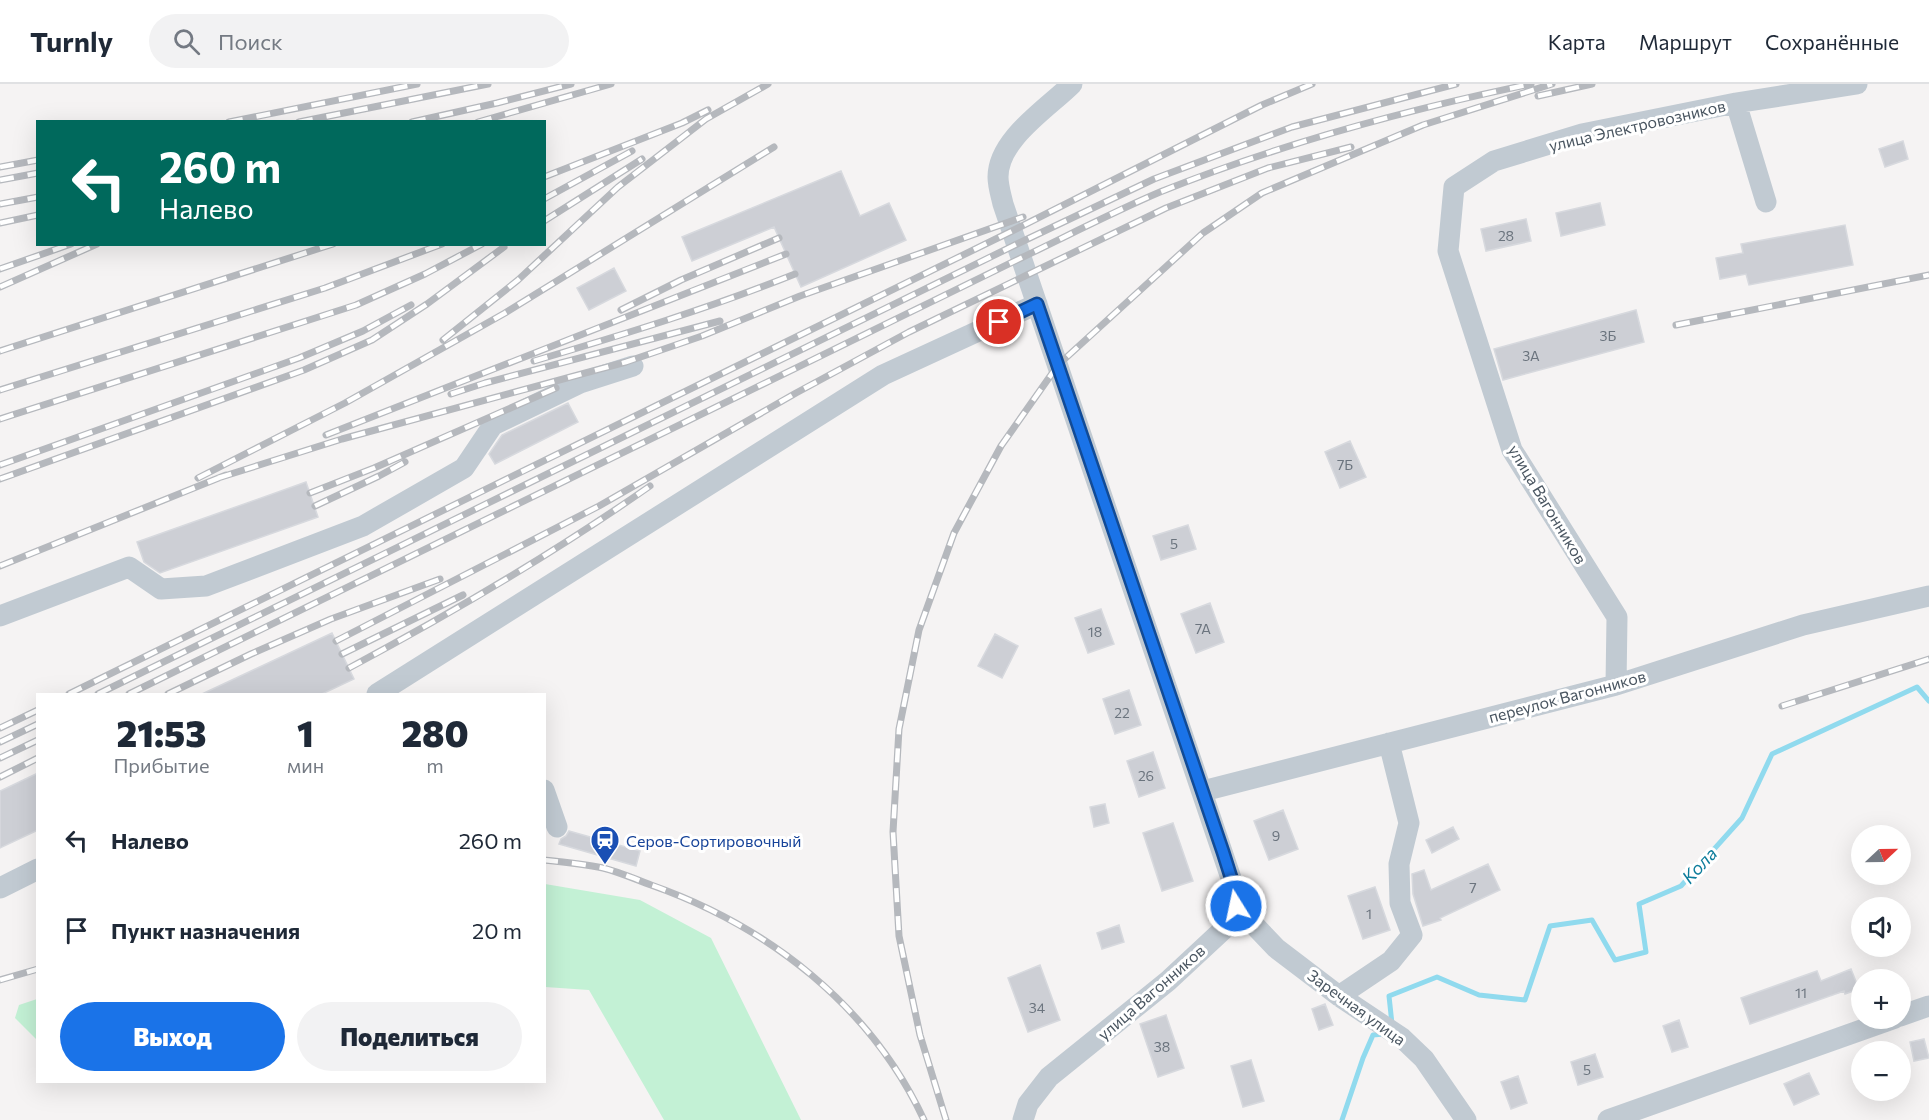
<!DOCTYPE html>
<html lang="ru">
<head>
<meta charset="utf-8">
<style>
  :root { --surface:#fff; --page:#f2f2f3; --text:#1f2937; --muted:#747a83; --line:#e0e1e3; --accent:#1a73e8 }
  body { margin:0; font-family:Commissioner,sans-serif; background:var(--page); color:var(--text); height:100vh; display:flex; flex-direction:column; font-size:22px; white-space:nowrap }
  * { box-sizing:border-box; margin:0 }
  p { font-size:20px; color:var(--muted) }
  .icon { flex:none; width:33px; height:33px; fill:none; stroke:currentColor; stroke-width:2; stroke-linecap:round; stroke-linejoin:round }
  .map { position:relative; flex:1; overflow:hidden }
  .details { position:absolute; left:36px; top:609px; width:510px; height:390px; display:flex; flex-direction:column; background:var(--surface); border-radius:0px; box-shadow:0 6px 24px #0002 }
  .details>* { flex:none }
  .banner { position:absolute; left:36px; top:36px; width:510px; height:126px; border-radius:0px; box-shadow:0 6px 24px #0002; background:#00695c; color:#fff; overflow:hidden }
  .needle { width:39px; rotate:68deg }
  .buttons { position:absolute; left:1851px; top:741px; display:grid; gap:12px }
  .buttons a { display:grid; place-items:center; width:60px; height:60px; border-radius:50%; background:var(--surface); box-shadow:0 6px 24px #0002; font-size:30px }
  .pin { position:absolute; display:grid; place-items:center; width:51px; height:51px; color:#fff; margin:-26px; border:3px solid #fff; border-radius:50%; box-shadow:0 2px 6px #0007 }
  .me { position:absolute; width:66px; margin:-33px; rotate:350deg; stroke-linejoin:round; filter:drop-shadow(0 0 4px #0008) }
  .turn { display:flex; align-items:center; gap:21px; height:126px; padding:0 24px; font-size:27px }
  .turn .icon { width:78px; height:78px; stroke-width:2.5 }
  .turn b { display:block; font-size:42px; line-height:51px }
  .eta { display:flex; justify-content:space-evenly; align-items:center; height:102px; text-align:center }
  .eta b { font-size:36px; font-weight:800; line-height:42px }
  .action { display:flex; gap:12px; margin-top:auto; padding:12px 24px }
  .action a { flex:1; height:69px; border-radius:36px; background:var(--accent); color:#fff; font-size:24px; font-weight:800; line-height:69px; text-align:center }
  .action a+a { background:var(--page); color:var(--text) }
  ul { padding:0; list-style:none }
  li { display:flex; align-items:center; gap:18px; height:90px; padding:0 24px }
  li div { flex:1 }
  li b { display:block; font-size:22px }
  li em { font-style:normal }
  header { display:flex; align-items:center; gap:36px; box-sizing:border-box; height:84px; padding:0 30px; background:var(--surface); border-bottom:2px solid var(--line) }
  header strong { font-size:28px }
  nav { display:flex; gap:33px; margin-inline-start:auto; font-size:21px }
  .search { width:420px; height:54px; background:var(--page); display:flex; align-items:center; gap:15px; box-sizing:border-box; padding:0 21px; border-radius:33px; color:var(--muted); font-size:22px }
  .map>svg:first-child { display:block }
</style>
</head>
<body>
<header>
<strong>Turnly</strong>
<div class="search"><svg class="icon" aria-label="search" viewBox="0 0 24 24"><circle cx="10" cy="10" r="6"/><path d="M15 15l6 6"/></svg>Поиск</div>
<nav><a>Карта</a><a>Маршрут</a><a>Сохранённые</a></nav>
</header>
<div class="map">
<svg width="1929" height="1036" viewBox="0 0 1929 1036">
  <rect width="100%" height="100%" fill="#f5f3f3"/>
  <path fill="#c3f1d5" d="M545,800L640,816L711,854L801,1036H664L589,906L545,903Z
    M37,915H38L37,956L15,934L19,921Z"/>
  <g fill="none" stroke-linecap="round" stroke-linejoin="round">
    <path stroke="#90daee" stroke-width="5" d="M1392,940L1389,912L1437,893L1479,911L1525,916L1550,842L1592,836L1615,876L1646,868L1639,820L1681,802L1742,734L1772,670L1917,603L1929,617
      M1342,1036L1363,974L1373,951L1384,950"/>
  </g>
  <path fill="#cdcfd5" stroke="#d7d9de" stroke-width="1.5" d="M1903,57L1908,75L1885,83L1879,65Z
    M841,87L860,132L889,119L906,156L801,203L774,143L692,177L682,153Z
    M1600,119L1605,141L1561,152L1556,129Z
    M1526,135L1531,157L1486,167L1481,145Z
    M1845,141L1853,181L1749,201L1746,190L1720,195L1716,174L1743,169L1741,160Z
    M614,184L626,207L589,226L577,204Z
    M1636,226L1644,258L1503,296L1494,265Z
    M568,319L578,338L495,380L489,370L502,351Z
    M1350,357L1366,393L1340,404L1325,368Z
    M306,398L318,433L160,489L144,478L137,458Z
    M1188,441L1196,465L1161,476L1153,452Z
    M1210,519L1224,558L1196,569L1181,530Z
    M1101,525L1114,560L1088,569L1075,534Z
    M332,549L354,595L322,610H202Z
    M995,550L1018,562L1002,594L978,582Z
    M1129,606L1141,641L1115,650L1103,615Z
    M1153,668L1165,704L1139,713L1127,677Z
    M38,689V746L0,764V707Z
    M1105,720L1109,739L1094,743L1090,723Z
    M1283,726L1298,765L1269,776L1254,737Z
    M1173,739L1193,797L1162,807L1143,749Z
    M1453,743L1459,755L1432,769L1426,756Z
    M569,747L640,767L636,782L559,760L561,755L566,752Z
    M1488,780L1500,806L1440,834L1441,836L1423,842L1413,810L1412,790L1424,786L1431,806Z
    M1375,803L1390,846L1363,855L1348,812Z
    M1119,841L1124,858L1102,865L1097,849Z
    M1040,881L1060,936L1028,948L1008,894Z
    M1851,885L1859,905L1845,910L1844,907L1750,940L1741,914L1817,887L1821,897Z
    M1325,920L1333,941L1319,946L1312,925Z
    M1166,931L1184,984L1158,993L1140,940Z
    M1679,936L1688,963L1672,968L1663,942Z
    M1924,955L1929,974L1914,977L1910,958Z
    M1595,970L1603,993L1578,1001L1571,978Z
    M1251,976L1264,1017L1243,1023L1231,982Z
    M1809,989L1819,1010L1794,1021L1784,1000Z
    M1518,992L1527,1019L1511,1025L1501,998Z"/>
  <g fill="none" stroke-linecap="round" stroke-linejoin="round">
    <path stroke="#c1cad2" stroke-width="21" d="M1736,19L1766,118
      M0,532L129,483L161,505L206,502L363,442L464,384L493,341L580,299L633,282
      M1616,601L1617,533L1512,366L1448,167L1454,103L1494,77L1582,50L1736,19L1857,0
      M377,610L883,291L1037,220
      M544,706L557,743
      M1203,707L1616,601L1803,541L1929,512
      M0,804L38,785
      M1236,822L1276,864L1339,912L1402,954L1424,975L1466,1036
      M1339,912L1391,877L1412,851L1400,819L1399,780L1409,739L1389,659
      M1900,932L1929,922
      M1023,1036L1028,1020L1049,993L1168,897L1225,844L1236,822V809L1003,120C1001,111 998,102 998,93C998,55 1048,24 1072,0
      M1608,1036L1895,934"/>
    <g stroke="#b5b8bd" stroke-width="7">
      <path id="rail" d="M1538,12L1592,0
        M229,38L417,0
        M299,38L488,0
        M412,38L497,19L571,0
        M478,38L611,0
        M0,83L38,76
        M544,93L682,39L708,26
        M0,96L38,89
        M544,115L632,67
        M0,120L38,113
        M544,137L642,75
        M0,139L38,131
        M0,185L71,160
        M0,203L97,160
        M621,226L681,196L779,154
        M1676,241L1929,191
        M443,256L518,196L618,103L706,35L768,0
        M0,267L333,160
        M534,277C622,251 710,224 795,190
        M0,306L325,204L442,160
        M451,310L485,299L720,237
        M0,335L356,221L425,190L482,160
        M326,351L786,170
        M0,381L299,274L363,247L411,221
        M198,394L345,319L505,229L774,63
        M218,394L342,355L626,278L702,252L800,212L1023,133
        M0,395L304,286L372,256L427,220L504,163
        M310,409L374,384L556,304
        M315,422L379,392L405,378
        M0,482L226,391
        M336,557L599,422L796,309L909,248L1027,191L1166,124L1268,84L1351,63
        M342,570L463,511
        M349,584C452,529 554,469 650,402
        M69,610L1012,147L1262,21L1312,0
        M98,610L1017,160L1154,95L1292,43L1456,0
        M129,610L1021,174C1067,152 1113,128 1160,108C1280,60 1405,26 1531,0
        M168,610L251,570L331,535L440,495
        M1782,622L1929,575
        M0,644L38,626
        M0,658L38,640
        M0,674L38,656
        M0,693L38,674
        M544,776C564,778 584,780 603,784C619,788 635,795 651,801C768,842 871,922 924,1036
        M0,896L38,885
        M946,1036L920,951L899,852L893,748L899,645L919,546L954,449L1001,362L1058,281L1203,149L1262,109L1423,41L1552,0"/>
    </g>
    <use href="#rail" stroke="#fff" stroke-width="4.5" stroke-dasharray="14" stroke-linecap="butt"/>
  </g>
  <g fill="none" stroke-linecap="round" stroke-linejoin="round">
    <g stroke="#114b97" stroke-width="15">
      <path id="route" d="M999,238L1037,220L1223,768L1236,809V822"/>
    </g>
    <use href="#route" stroke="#1a73e8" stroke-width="10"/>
  </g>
  <defs>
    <g id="station-pin" transform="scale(1.5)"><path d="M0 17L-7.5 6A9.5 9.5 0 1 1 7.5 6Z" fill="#1a4fb4" stroke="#fff"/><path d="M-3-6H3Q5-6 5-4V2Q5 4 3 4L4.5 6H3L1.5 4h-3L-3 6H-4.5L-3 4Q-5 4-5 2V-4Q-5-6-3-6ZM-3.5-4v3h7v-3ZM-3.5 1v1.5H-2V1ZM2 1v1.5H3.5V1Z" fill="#fff"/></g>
  </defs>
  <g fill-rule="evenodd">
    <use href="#station-pin" x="605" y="756"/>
  </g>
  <g text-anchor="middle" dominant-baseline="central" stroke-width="6" stroke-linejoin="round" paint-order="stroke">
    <g font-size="14" fill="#6b747e">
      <text x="1506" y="151">28</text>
      <text x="1608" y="251">3Б</text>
      <text x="1531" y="271">3А</text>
      <text x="1345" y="380">7Б</text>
      <text x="1174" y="459">5</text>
      <text x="1203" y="544">7А</text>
      <text x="1095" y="547">18</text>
      <text x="1122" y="628">22</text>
      <text x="1146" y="691">26</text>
      <text x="1276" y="751">9</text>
      <text x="1473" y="803">7</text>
      <text x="1369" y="829">1</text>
      <text x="1801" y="908">11</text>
      <text x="1037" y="923">34</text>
      <text x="1162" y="962">38</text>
      <text x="1587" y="985">5</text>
    </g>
    <g font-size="16" fill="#4a5661" stroke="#fff">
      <text transform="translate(1637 41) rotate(-13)">улица Электровозников</text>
      <text transform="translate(1548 420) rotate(59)">улица Вагонников</text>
      <text transform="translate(1567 612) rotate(-15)">переулок Вагонников</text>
      <text transform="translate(1151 908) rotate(-41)">улица Вагонников</text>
      <text transform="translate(1357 923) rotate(36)">Заречная улица</text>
    </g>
    <g font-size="16" fill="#164399" stroke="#fff" text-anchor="start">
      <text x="626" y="756">Серов-Сортировочный</text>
    </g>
    <g font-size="18" font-style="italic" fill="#0c7c9b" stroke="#fff">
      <text transform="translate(1699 781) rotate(-47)">Кола</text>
    </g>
  </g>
</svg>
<div class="buttons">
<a><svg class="needle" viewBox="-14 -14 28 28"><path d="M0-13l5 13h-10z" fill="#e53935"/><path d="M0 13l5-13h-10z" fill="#747a83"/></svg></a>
<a><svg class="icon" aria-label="sound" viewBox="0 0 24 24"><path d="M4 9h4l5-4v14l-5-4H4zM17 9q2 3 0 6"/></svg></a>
<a>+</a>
<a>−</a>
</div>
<div class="pin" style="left:999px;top:238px;background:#d93025"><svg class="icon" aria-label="arrive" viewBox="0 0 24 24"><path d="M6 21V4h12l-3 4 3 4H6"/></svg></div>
<svg class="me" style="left:1236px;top:822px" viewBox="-20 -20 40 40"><circle r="17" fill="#1a73e8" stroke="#fff" stroke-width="3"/><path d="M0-11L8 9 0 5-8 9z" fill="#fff"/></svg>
<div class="banner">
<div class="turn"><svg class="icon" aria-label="left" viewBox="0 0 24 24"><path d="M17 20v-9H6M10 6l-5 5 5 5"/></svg><div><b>260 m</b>Налево</div></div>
</div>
<section class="details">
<div class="eta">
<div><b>21:53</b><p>Прибытие</p></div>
<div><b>1</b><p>мин</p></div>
<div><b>280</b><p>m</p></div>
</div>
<ul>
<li><svg class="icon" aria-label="left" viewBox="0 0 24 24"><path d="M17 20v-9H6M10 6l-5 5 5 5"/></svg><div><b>Налево</b></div><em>260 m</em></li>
<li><svg class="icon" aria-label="arrive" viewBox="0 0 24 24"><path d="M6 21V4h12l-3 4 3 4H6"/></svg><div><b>Пункт назначения</b></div><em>20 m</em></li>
</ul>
<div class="action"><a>Выход</a><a>Поделиться</a></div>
</section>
</div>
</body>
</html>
